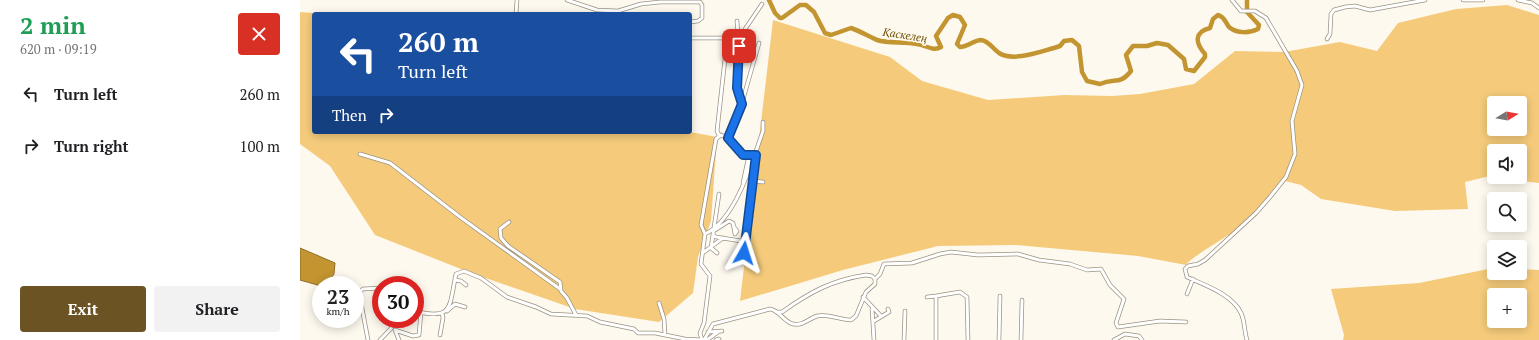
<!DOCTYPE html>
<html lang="en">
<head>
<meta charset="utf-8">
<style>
  :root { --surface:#fff; --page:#f2f2f2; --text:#202124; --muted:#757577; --accent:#6b5324 }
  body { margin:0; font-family:"PT Serif",serif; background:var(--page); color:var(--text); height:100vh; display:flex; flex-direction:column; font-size:15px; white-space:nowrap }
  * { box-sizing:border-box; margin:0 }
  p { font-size:13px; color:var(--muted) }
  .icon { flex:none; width:22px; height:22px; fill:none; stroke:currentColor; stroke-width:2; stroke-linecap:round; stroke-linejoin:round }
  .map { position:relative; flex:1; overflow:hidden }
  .sheet { display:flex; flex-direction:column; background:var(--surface); width:300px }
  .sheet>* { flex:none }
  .banner { position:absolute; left:12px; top:12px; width:380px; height:122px; border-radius:4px; box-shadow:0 2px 10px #0003; background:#1a4fa0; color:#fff; overflow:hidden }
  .needle { width:26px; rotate:79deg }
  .fabs { position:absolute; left:1187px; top:96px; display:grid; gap:8px }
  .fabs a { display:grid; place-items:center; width:40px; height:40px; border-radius:4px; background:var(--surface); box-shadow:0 2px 10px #0003; font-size:20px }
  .speed { position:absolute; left:12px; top:276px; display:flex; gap:8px; font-size:20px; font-weight:700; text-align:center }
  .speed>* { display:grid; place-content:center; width:52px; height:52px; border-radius:50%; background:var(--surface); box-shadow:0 2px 10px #0003; line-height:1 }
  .speed small { font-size:10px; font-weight:400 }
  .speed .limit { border:6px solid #d22; background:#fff; color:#111 }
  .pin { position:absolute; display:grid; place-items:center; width:34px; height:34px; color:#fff; margin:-17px; border-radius:8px; box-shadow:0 2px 6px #0006 }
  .me { position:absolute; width:44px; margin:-22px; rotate:6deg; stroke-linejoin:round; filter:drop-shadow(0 0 3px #0008) }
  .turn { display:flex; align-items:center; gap:14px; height:84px; padding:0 20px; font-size:18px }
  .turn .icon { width:52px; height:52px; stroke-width:2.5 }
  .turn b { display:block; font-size:28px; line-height:34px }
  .then { display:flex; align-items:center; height:38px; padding:0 20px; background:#0003; gap:8px; font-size:15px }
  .round { display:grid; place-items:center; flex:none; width:42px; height:42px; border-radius:4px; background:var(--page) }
  .overview { display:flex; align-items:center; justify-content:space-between; height:68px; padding:0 20px }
  h1 { font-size:24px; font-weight:700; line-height:30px; color:#1e9e55 }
  .action { display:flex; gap:8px; margin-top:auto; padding:8px 20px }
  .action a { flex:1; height:46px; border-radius:4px; background:var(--accent); color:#fff; font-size:16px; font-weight:700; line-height:46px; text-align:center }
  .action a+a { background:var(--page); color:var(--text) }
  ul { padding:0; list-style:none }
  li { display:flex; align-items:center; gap:12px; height:52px; padding:0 20px }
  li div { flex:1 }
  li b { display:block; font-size:15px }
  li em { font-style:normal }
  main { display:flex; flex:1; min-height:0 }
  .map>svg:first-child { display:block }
</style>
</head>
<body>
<main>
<section class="sheet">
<div class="overview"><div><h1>2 min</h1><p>620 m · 09:19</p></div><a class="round" style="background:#d93025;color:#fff"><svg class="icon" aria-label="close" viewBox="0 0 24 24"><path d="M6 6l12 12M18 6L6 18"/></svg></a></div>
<ul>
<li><svg class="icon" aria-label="left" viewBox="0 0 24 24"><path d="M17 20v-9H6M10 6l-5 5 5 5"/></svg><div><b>Turn left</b></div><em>260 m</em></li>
<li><svg class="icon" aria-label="right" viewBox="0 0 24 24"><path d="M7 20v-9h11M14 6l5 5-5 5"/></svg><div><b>Turn right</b></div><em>100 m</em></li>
</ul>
<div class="action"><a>Exit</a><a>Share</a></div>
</section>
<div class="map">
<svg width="1239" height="340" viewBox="0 0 1239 340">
  <rect width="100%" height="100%" fill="#fef9ef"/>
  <path fill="#f5cb7b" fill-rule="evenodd" d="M1207,5L1239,15V183L1212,180L1205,177H1220V151H1194V175L1165,182L1168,209L1095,211L1021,199L1001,185L985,181L959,210L930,237L928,235C920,241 889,259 886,265L838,256L715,245L638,246L543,270L440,301L473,20L590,57L622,81L688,100L764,95L812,96L840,94L894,84L935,51L984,52L1040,42L1077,51L1098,23L1156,9ZM1194,103H1220V129H1194Z
    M0,12L26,14H14V132H390L417,137L411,221L398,257L393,293L359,322L275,309L171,273L75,235L30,166L0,144Z
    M1193,268L1194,273H1220V269L1239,270V340H1043L1044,335L1031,289L1119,283ZM1194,295H1220V321H1194Z"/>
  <path fill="#c39530" stroke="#8e6c24" d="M0,248L35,263L34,274L27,285L21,286L0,280Z"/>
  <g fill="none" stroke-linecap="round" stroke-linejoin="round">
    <path stroke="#c39530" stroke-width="4.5" d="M469,0L475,13L480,18H482L500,5H506L514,12L525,33L531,35L551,28C560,31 568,36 577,40C589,44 604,41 617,44C626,45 633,52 641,47L636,36L648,18L653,15L660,17L665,25L657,44L660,47C668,47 674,40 681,40C689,41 692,48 699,53C713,62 739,52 754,48L760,46L764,41L772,40L779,46L782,72L787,81L800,84C815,77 819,86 831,71L826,55L833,46H847L857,43L868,45L884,59L886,69L894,71L905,57V54C895,43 894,32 910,28L913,19L918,15C925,17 925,22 929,27C937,34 950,33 958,29L959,25L947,12
      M947,10V0"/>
    <g stroke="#9a9283" stroke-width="4.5">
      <path id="minor" d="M267,0L297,10L318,11L341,4L360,2H400L402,5V18L398,21L390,22
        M932,0L941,11H955L966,18L997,71L1002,85L992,121L995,154L986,177L970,197L956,213L905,260L898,264L888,266L885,269L887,277C904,285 932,294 941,313C945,321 944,331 947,340
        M1163,0H1183
        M1218,0L1232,3L1239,8
        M216,14L217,0
        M437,21L439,50L437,88L442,104L428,137C432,147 443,160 455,154L463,131V122
        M390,38H423L427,41L417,131L419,135L428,137
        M439,38L462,4
        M1027,39L1030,34L1031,14L1034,10L1045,7L1055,6L1070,10L1125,0
        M442,103L459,43
        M60,154L90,163L160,217L260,289
        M452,181L463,182
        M443,183L449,155
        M209,222L200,229L201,238L208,246L260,282L261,291L267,298L276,315
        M415,230L429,221L433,223L435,234L437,231L434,227
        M405,234C429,223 448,180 452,155
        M413,235L416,237L441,241
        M404,252L423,238
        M417,253L411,248L419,194
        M444,253L455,154
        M575,279L580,274L584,264L612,263L640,254L651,252L678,255L718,254L739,260L770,264L787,270L801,269L810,285L824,299L816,323L818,327L860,321L886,322
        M155,280L161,281L166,285
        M93,285L97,284
        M887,294L893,279
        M563,297L581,316
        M627,297L636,296
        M359,303L364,319L365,335
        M572,309L574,340
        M115,311C154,321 149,306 156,274L164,271L181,278L207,297L236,307L251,314L287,316L300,322L334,329L338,333H355L385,339L402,340
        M147,311L155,304L165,307
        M574,321L589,312L588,309
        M95,330L113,336L119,335L121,312
        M95,330L99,340
        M408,332L422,331
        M140,335L143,318L142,313
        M68,340L59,292L63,289L81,288
        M80,340L100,319
        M402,340L400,333L404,323L410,276L401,264L405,234L401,225L416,139L421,135
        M404,340L413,324L470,309C479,310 484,322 493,324C503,326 508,319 517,316C527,313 540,320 551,320L556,316L566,292L575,284V279L572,276L566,275C532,280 510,292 482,312H477
        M407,340L418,332
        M416,340L419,339
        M604,340L605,311
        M636,340V296L660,292L667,297L668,340
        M699,340L700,296
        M721,340L722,300
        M814,340L825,334L839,336L842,340"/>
    </g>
    <use href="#minor" stroke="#fff" stroke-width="3"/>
  </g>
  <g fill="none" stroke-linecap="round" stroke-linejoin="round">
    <g stroke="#114b97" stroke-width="10">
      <path id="route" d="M439,46L437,88L442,104L428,138L443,155H456L444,253"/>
    </g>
    <use href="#route" stroke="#1a73e8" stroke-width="7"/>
  </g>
  <g text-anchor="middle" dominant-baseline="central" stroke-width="3.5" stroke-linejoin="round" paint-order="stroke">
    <g font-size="11" font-style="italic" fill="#6f5000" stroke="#fef9ef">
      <text transform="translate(605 35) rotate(9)">Қаскелең</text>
    </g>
  </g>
</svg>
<div class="fabs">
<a><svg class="needle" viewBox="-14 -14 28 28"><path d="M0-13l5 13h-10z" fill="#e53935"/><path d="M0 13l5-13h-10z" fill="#757577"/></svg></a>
<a><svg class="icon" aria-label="sound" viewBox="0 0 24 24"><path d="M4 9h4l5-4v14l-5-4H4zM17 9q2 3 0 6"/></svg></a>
<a><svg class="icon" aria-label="search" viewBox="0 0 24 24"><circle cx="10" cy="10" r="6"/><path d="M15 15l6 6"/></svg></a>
<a><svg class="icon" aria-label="layers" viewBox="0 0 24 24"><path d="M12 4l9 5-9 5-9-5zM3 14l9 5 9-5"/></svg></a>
<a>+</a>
</div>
<div class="speed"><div>23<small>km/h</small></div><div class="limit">30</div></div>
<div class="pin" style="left:439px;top:46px;background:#d93025"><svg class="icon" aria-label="arrive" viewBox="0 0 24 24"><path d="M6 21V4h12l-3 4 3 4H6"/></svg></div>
<svg class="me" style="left:444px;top:253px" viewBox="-20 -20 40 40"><path d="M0-17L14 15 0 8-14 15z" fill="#1a73e8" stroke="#fff" stroke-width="4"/></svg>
<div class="banner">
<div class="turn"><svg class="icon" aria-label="left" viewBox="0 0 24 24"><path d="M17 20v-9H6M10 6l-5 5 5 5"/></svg><div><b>260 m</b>Turn left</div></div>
<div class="then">Then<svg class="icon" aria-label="right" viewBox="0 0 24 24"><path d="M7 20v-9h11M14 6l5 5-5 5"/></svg></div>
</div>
</div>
</main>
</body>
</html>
